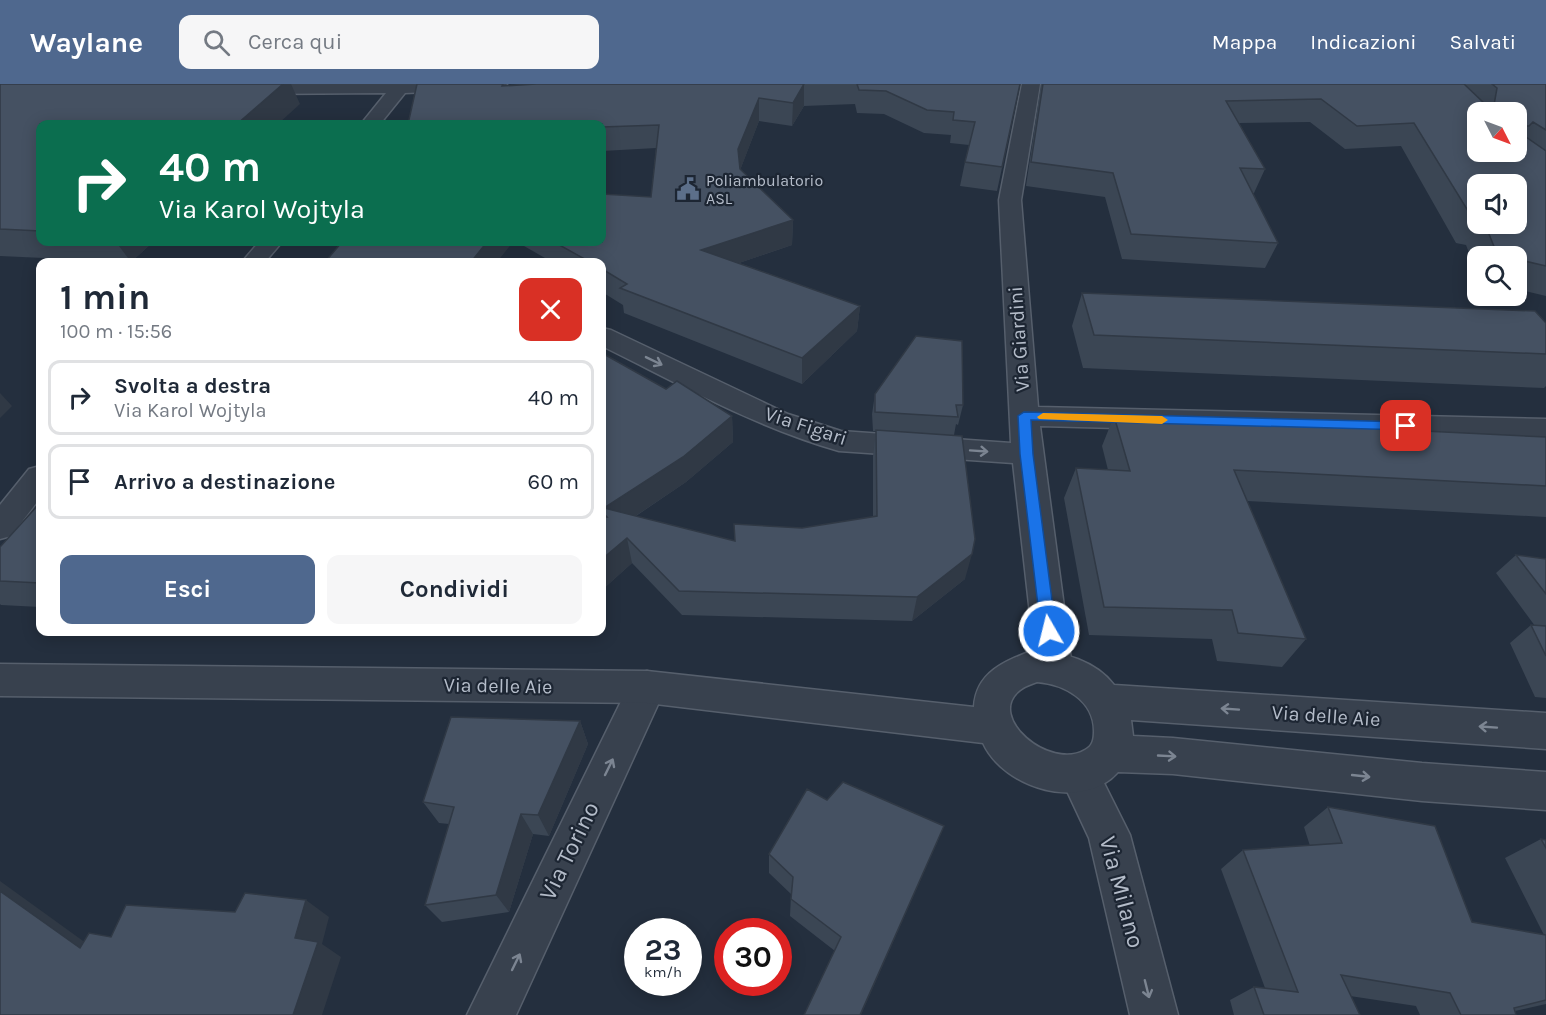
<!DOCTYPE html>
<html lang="it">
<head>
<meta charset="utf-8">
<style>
  :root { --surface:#fff; --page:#f6f6f7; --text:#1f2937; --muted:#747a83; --line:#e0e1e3; --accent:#4f688e }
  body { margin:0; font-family:Karla,sans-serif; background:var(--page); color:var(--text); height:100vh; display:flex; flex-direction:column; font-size:22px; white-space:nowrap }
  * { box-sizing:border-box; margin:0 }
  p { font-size:20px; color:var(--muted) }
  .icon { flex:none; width:33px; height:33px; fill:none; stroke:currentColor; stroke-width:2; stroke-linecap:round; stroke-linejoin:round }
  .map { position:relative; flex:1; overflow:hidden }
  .side { position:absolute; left:36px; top:174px; width:570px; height:378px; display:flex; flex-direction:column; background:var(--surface); border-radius:12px; box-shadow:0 3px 15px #0003 }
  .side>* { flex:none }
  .top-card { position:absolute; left:36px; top:36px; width:570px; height:126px; border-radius:12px; box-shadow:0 3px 15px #0003; background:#0b6e4f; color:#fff; overflow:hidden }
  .needle { width:39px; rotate:132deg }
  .tools { position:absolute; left:1467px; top:18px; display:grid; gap:12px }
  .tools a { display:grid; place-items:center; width:60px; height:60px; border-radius:12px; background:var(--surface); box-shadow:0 3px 15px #0003; font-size:30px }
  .speed { position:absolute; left:624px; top:834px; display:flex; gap:12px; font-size:30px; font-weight:700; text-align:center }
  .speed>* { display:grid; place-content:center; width:78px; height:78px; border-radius:50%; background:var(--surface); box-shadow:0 3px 15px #0003; line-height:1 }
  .speed small { font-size:15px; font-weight:400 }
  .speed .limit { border:9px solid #d22; background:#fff; color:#111 }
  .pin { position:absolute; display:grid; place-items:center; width:51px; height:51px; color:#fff; margin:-26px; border-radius:12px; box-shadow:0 3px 9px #0006 }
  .me { position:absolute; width:66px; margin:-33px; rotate:352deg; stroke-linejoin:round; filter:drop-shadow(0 0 4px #0008) }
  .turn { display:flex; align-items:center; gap:21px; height:126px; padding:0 24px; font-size:27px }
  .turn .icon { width:78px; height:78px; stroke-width:2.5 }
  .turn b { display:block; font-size:42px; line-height:51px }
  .round { display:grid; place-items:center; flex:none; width:63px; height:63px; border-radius:12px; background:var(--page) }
  .overview { display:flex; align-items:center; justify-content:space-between; height:102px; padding:0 24px }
  h1 { font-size:36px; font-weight:700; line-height:45px }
  .button { display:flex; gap:12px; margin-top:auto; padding:12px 24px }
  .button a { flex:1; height:69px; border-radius:12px; background:var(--accent); color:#fff; font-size:24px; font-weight:700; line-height:69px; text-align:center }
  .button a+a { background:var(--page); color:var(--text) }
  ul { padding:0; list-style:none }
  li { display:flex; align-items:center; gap:18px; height:75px; margin:0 12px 9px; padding:0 12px; border:3px solid var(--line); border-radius:12px }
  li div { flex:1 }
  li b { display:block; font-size:22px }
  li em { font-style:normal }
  header { display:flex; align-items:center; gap:36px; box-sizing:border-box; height:84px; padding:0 30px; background:var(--accent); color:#fff }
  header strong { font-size:28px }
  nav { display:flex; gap:33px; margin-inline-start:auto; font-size:21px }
  .search { width:420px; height:54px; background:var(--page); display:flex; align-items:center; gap:15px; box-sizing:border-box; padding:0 21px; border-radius:12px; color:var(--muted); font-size:22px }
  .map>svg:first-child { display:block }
</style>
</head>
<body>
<header>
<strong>Waylane</strong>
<div class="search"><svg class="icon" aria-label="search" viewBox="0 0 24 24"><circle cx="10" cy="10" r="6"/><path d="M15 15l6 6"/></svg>Cerca qui</div>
<nav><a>Mappa</a><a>Indicazioni</a><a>Salvati</a></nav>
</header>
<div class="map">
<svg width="1546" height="931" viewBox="0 0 1546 931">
  <rect width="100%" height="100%" fill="#242f3e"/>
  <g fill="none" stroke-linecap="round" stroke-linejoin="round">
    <g stroke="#565f6c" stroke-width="3">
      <path id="minor" d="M247,0H507L504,4L498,5L405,9L380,40H361L386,9L248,10L242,9L239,5Z
        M1022,0H1040L1021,116L1038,323L1546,335V355L1040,342L1072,583L1067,594L1054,599L1041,594L1036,583L1013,379L839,367C755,343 679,300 602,262V244L611,246L788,330L841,347L1011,359L999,116Z
        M259,158H282L265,178H242Z
        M40,382V414L11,452L0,455V421L29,385Z
        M647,587L660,591L666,603L516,931H467L634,591Z
        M1079,671L1093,677L1130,751L1178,931H1130L1089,754L1059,690L1065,677Z"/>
    </g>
    <g stroke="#565f6c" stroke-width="3">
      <path id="tertiary" d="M1034,566C1063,568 1096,577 1114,601L1546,629V665L1131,636L1133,652L1173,654L1422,679L1546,688V726L1422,717L1173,690L1118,688C1083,728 1004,705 983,659L647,619L0,612V580L647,587L974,623C976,588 1005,577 1034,566ZM1037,598C1064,600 1094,616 1094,647C1094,655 1093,662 1085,666C1050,687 985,633 1020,606C1025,602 1032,600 1037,598Z"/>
    </g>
    <use href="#minor" fill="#38414e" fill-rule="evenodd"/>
    <use href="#tertiary" fill="#38414e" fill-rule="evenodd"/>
  </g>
  <path fill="#3b4654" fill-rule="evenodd" d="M0,0L300,20L40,40V158H153L131,178L0,172Z
    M536,0H1020L997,107L960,102L965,78L969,61L950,59L951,51L924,49L884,30L857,29L855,20L804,22L792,42L759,37L740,86L793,136L792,161L739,179L860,222L857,247L802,300L624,229L623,221L602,208V178H552L517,158H602L651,113L656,64L602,67V40L506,1Z
    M1041,0H1546V212L1516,205V172H1478V192L1466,161L1456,159L1401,62L1345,65L1310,38L1239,39L1265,85L1254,109H1253L1278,159L1265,184L1122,175L1105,113L1026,102ZM1516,28V68H1478ZM1478,100L1516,140H1478Z
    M1082,209L1546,239V302L1544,304L1083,284L1072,242Z
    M602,269L666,305L732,332L733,358L686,398L636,432L735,457L802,444L873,433V372L876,347H873L872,330L875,310L963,321L958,341L956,340L954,351L965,495L912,537L682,531L632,479L602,506Z
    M1114,332L1546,353V433L1247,417L1306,555L1282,583L1217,577L1212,555L1089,551L1064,414L1076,384L1108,386L1102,362Z
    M40,419V523L1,521L0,520V463Z
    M1516,471L1546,475V614L1535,613L1510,559L1531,541L1535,542L1496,489Z
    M580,637L588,660L549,752L533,750L509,828L442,838L425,821L449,740L439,739L423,718Z
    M827,716L944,742L936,761L835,867L790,832L791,810L769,789V770Z
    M1328,723L1472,838L1544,851L1505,774L1541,755L1546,756V920L1515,927L1516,931H1420L1416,922L1350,912L1360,931H1234L1230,916L1254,903L1265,904L1221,785L1243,766L1310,762L1304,743Z"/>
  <path fill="#303945" d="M278,0H291L300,20L278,40H237Z
    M804,0V22L792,42L793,19Z
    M759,14V37L739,89L738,65Z
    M793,136L792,161L703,191L701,166Z
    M116,158H153L131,178Z
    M487,158H513L497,178H471Z
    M860,222L857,247L802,300V274Z
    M0,309L12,322L0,334Z
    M732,332L733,358L686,398L610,449L604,424Z
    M627,454L632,479L602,506V475Z
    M972,470L965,495L912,537L917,513Z
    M580,637L588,660L549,752L538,731Z
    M521,730L533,750L509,828L496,811Z
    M944,742L936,761L861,931H860Z
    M0,797L115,880L80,864L0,807Z
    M306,816L329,833L322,860L341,873L322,931H293L295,854Z"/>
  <path fill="#455162" stroke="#303945" stroke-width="1.5" d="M0,0H283L237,40H40V147L0,145Z
    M417,0H503L502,2L536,0H804L793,19L759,14L738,65L740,85L793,136L701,166L860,222L802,274L620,204L627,200L602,185V178H590L554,158H602V110L651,113L659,41L602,43V40H408Z
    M857,0H1020L1002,83L965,78L975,38L953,36L954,28L927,26L886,7L859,6Z
    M1043,0H1464L1484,19L1494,21L1497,4L1492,0H1546V46L1533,38L1529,42H1517L1516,43V28H1478V68H1516V46L1546,67V182L1516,175V172H1507L1497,170L1485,140H1516V100H1478V135H1473L1414,39L1357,42L1321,15L1226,17L1265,85L1240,84L1278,159L1131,150L1113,89L1031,78Z
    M342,158H487L471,178H325Z
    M1082,209L1535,227L1546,239V270L1094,251Z
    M916,252L962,257L963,321H956L958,333L875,328V310Z
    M602,269L666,305L677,297L732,332L683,373L604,424L735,457L734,440L802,444L877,432L876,346L962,352L975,455L972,470L917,513L679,507L627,454L602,475V433H607L602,428Z
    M1114,332L1546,353V402L1234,386L1306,555L1238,549L1232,526L1104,523L1076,384L1130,387Z
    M40,419V499L0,497V463Z
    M1516,471L1546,475V510Z
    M1531,541L1546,542V572Z
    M451,633L580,637L538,731L521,730L496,811L425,821L454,723L423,718Z
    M843,698L944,742L860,931H804L841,853L791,815L793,793L769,770L807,705L827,716Z
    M1328,723L1435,742L1472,838L1546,851V916L1514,924L1516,931H1461L1450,909L1341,891L1360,931H1264L1254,903L1298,908L1243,766L1342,759Z
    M1541,755L1546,756V764Z
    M0,807L80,864L89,849L111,853L126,821L235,828L245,809L306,816L295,854L318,858L293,931H0Z"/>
  <defs><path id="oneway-shaft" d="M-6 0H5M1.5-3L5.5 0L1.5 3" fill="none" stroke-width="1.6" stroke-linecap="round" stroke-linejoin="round" transform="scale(1.5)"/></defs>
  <g stroke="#7c8592">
    <use href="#oneway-shaft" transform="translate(654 277) rotate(26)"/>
    <use href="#oneway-shaft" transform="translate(979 367) rotate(4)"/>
    <use href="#oneway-shaft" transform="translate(1230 625) rotate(-176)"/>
    <use href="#oneway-shaft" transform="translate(1488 643) rotate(-176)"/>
    <use href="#oneway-shaft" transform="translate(1167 672) rotate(3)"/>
    <use href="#oneway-shaft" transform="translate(609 683) rotate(-64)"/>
    <use href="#oneway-shaft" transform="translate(1361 692) rotate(6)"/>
    <use href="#oneway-shaft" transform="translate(516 878) rotate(-64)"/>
    <use href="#oneway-shaft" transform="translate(1147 905) rotate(76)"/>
  </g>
  <path fill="#1a73e8" stroke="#114b97" stroke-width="1.5" d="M1024,328L1406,338L1412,342L1406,346L1031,336L1033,370L1056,547L1054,551H1044L1041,547L1020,370L1018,332Z"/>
  <path fill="#f59e0b" d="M1043,329L1162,332L1168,336L1162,340L1039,335L1037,333Z"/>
  <defs>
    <g id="civic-bare" transform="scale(1.8)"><path d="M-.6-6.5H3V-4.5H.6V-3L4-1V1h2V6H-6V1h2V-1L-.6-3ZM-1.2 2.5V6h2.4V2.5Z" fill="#5c6f8a" stroke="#1d2633" stroke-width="2.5" paint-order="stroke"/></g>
  </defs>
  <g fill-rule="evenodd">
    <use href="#civic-bare" x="688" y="105"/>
  </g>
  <g text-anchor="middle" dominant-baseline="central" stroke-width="4.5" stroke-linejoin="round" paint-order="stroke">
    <g font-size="16" fill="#b4bcc9" stroke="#1d2633" text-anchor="start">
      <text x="706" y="96">Poliambulatorio<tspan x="706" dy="18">ASL</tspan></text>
    </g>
    <g font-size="20" fill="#b4bcc9" stroke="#1d2633">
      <text transform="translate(1019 255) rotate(-94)">Via Giardini</text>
      <text transform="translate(806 342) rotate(18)">Via Figari</text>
      <text transform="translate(498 602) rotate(1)">Via delle Aie</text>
      <text transform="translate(1326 632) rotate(4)">Via delle Aie</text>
    </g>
    <g font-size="24" fill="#b4bcc9" stroke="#1d2633">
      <text transform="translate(569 767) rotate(-64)">Via Torino</text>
      <text transform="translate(1122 808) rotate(75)">Via Milano</text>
    </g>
  </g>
</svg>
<div class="tools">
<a><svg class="needle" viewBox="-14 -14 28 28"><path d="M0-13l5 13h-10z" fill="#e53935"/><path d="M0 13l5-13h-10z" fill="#747a83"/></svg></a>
<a><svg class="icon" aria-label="sound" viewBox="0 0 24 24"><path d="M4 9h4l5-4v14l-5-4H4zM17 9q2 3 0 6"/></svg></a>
<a><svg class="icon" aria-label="search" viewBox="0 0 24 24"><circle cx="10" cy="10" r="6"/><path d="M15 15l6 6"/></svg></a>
</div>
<div class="speed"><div>23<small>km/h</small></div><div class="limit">30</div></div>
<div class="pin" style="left:1406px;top:342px;background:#d93025"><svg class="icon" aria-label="arrive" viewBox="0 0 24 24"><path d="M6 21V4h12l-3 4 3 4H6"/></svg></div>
<svg class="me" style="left:1049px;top:547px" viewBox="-20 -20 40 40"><circle r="17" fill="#1a73e8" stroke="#fff" stroke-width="3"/><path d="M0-11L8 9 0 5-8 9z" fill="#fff"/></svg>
<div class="top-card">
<div class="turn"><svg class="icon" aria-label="right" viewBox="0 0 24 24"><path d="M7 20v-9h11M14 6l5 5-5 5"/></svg><div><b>40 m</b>Via Karol Wojtyla</div></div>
</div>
<section class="side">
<div class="overview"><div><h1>1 min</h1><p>100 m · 15:56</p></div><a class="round" style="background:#d93025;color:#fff"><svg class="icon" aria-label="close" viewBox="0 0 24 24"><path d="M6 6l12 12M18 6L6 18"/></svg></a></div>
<ul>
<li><svg class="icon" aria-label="right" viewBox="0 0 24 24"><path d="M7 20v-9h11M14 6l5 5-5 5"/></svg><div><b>Svolta a destra</b><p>Via Karol Wojtyla</p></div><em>40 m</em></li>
<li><svg class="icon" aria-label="arrive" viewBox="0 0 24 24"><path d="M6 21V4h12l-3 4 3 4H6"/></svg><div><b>Arrivo a destinazione</b></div><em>60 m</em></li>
</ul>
<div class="button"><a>Esci</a><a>Condividi</a></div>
</section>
</div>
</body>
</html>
